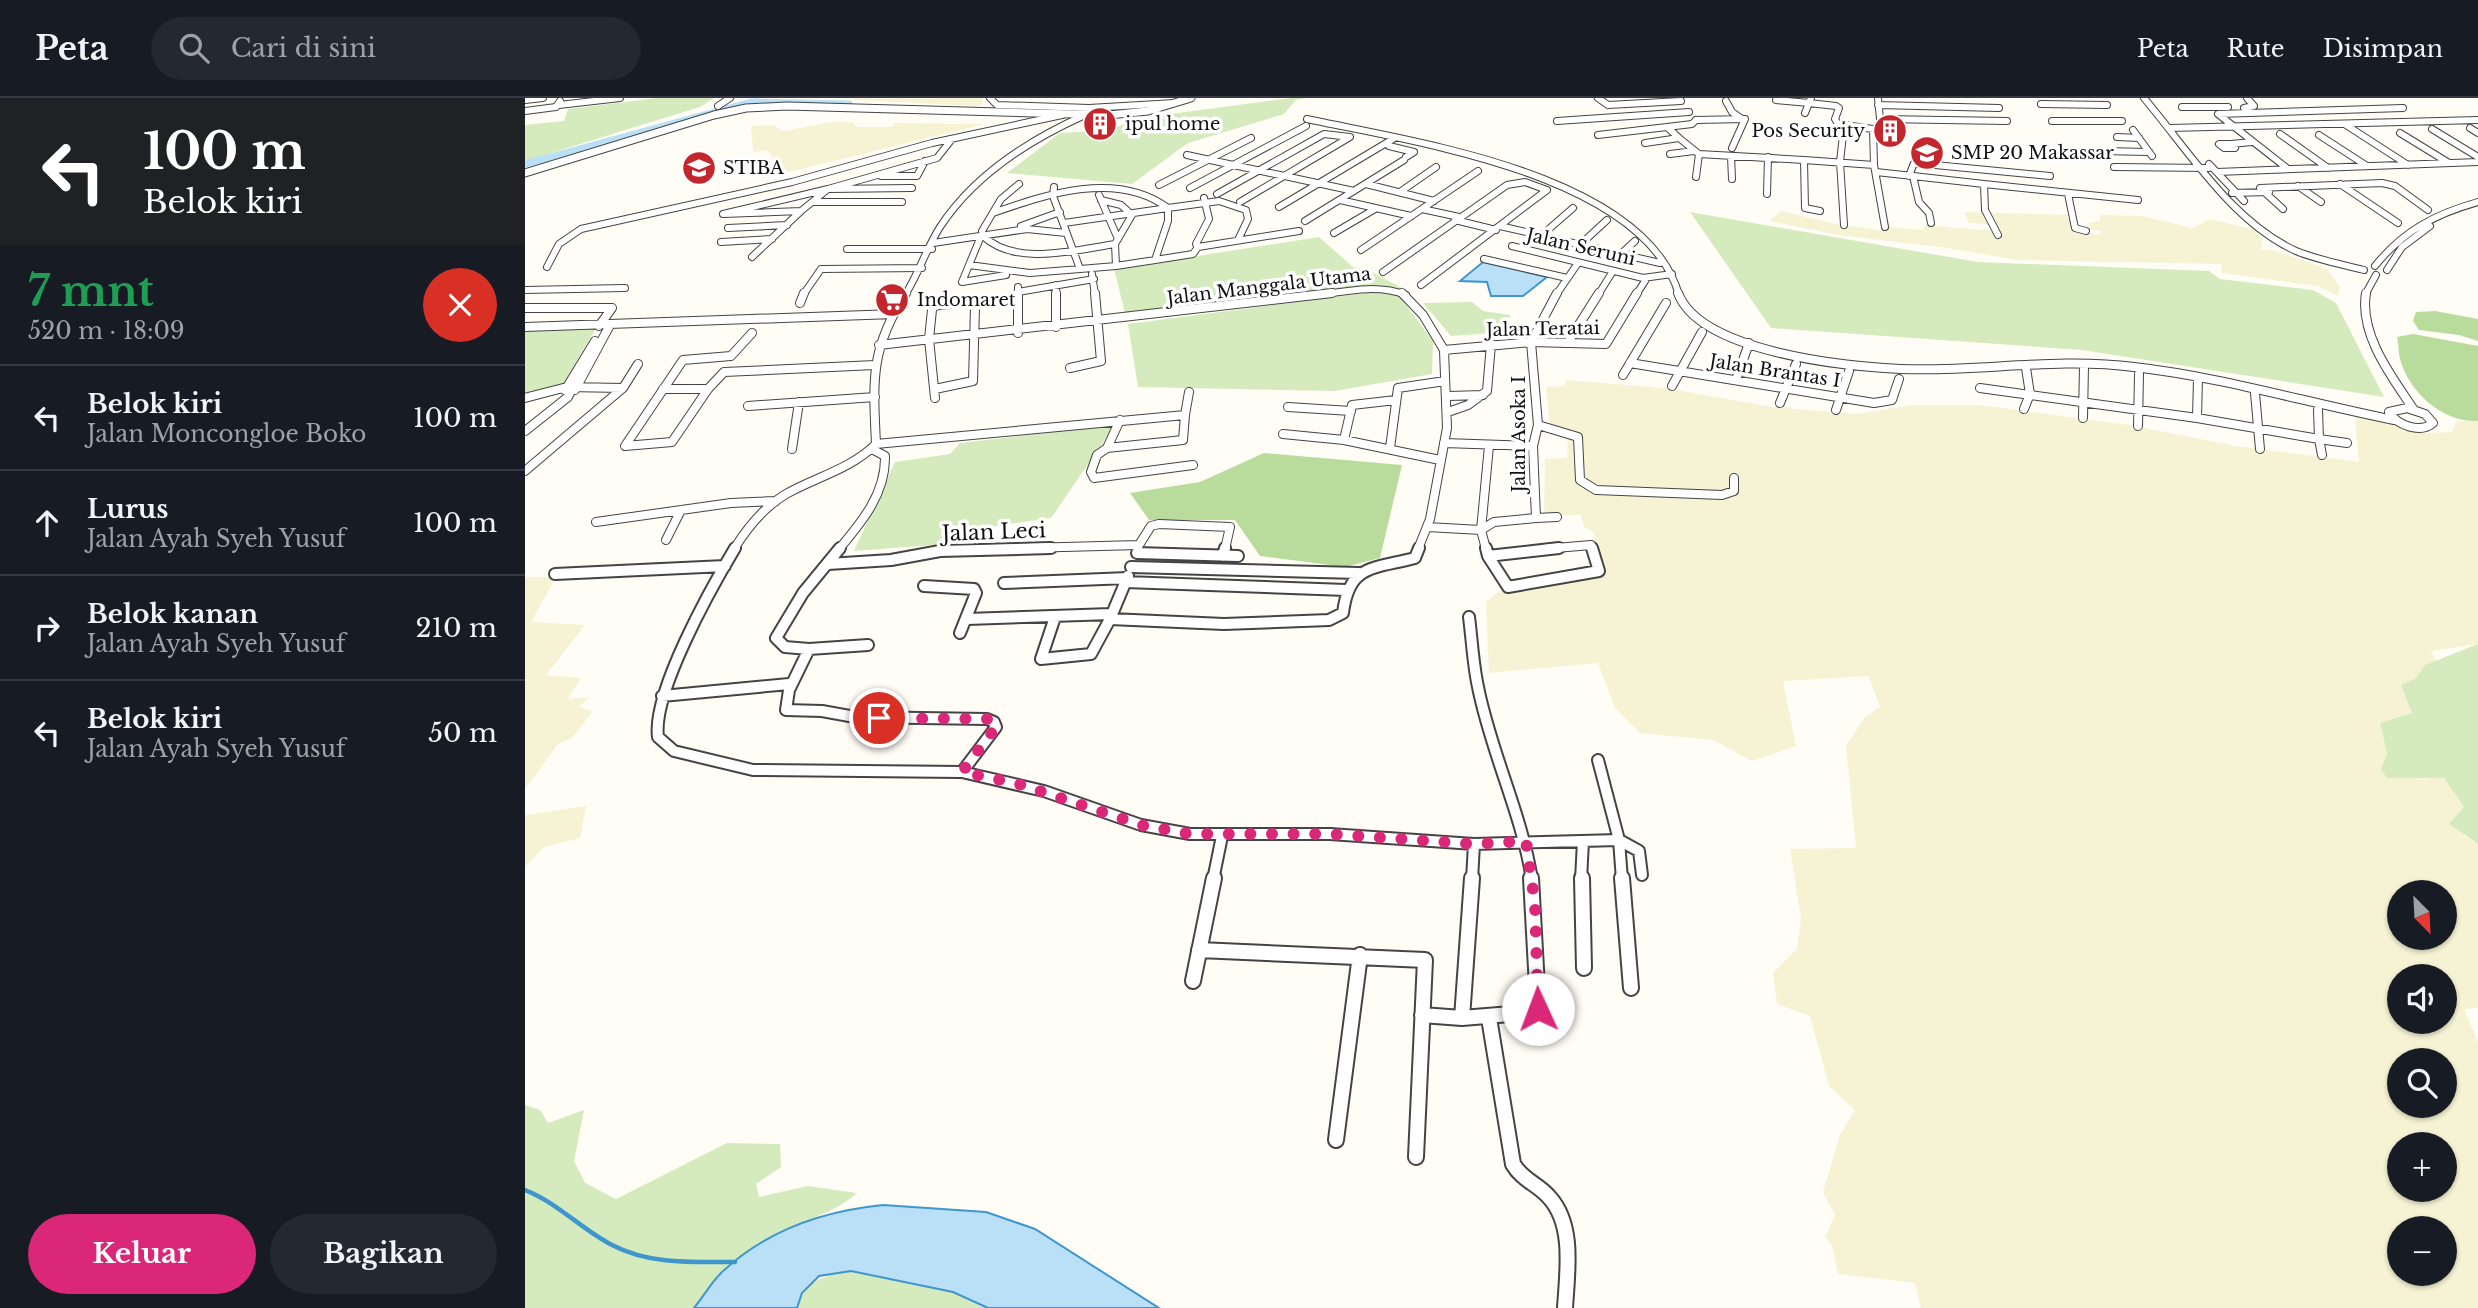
<!DOCTYPE html>
<html lang="id">
<head>
<meta charset="utf-8">
<style>
  :root { --surface:#171b24; --page:#242831; --text:#f1f3f6; --muted:#9ea1a6; --line:#363941; --accent:#db2777 }
  body { margin:0; font-family:"Libre Baskerville",serif; background:var(--page); color:var(--text); height:100vh; display:flex; flex-direction:column; font-size:26px; white-space:nowrap }
  * { box-sizing:border-box; margin:0 }
  p { font-size:23px; color:var(--muted) }
  .icon { flex:none; width:38px; height:38px; fill:none; stroke:currentColor; stroke-width:2; stroke-linecap:round; stroke-linejoin:round }
  .map { position:relative; flex:1; overflow:hidden }
  .drawer { display:flex; flex-direction:column; background:var(--surface); width:525px }
  .drawer>* { flex:none }
  .hud { background:#202124; color:#fff; overflow:hidden }
  .needle { width:46px; rotate:156deg }
  .tools { position:absolute; left:1862px; top:782px; display:grid; gap:14px }
  .tools a { display:grid; place-items:center; width:70px; height:70px; border-radius:50%; background:var(--surface); box-shadow:0 2px 5px #0004; font-size:35px }
  .pin { position:absolute; display:grid; place-items:center; width:60px; height:60px; color:#fff; margin:-30px; border:4px solid #fff; border-radius:50%; box-shadow:0 2px 7px #0007 }
  .me { position:absolute; width:77px; margin:-38px; rotate:358deg; stroke-linejoin:round; filter:drop-shadow(0 0 5px #0008) }
  .turn { display:flex; align-items:center; gap:24px; height:147px; padding:0 28px; font-size:32px }
  .turn .icon { width:91px; height:91px; stroke-width:2.5 }
  .turn b { display:block; font-size:49px; line-height:60px }
  .round { display:grid; place-items:center; flex:none; width:74px; height:74px; border-radius:37px; background:var(--page) }
  .headline { display:flex; align-items:center; justify-content:space-between; height:119px; padding:0 28px }
  h1 { font-size:42px; font-weight:700; line-height:52px; color:#1e9e55 }
  .button { display:flex; gap:14px; margin-top:auto; padding:14px 28px }
  .button a { flex:1; height:80px; border-radius:42px; background:var(--accent); color:#fff; font-size:28px; font-weight:700; line-height:80px; text-align:center }
  .button a+a { background:var(--page); color:var(--text) }
  ul { padding:0; list-style:none }
  li { display:flex; align-items:center; gap:21px; height:105px; padding:0 28px; border-top:2px solid var(--line) }
  li div { flex:1 }
  li b { display:block; font-size:26px }
  li em { font-style:normal }
  header { display:flex; align-items:center; gap:42px; box-sizing:border-box; height:98px; padding:0 35px; background:var(--surface); border-bottom:2px solid var(--line) }
  header strong { font-size:33px }
  nav { display:flex; gap:38px; margin-inline-start:auto; font-size:24px }
  .search { width:490px; height:63px; background:var(--page); display:flex; align-items:center; gap:18px; box-sizing:border-box; padding:0 24px; border-radius:38px; color:var(--muted); font-size:26px }
  main { display:flex; flex:1; min-height:0 }
  .map>svg:first-child { display:block }
</style>
</head>
<body>
<header>
<strong>Peta</strong>
<div class="search"><svg class="icon" aria-label="search" viewBox="0 0 24 24"><circle cx="10" cy="10" r="6"/><path d="M15 15l6 6"/></svg>Cari di sini</div>
<nav><a>Peta</a><a>Rute</a><a>Disimpan</a></nav>
</header>
<main>
<section class="drawer">
<div class="hud">
<div class="turn"><svg class="icon" aria-label="left" viewBox="0 0 24 24"><path d="M17 20v-9H6M10 6l-5 5 5 5"/></svg><div><b>100 m</b>Belok kiri</div></div>
</div>
<div class="headline"><div><h1>7 mnt</h1><p>520 m · 18:09</p></div><a class="round" style="background:#d93025;color:#fff"><svg class="icon" aria-label="close" viewBox="0 0 24 24"><path d="M6 6l12 12M18 6L6 18"/></svg></a></div>
<ul>
<li><svg class="icon" aria-label="left" viewBox="0 0 24 24"><path d="M17 20v-9H6M10 6l-5 5 5 5"/></svg><div><b>Belok kiri</b><p>Jalan Moncongloe Boko</p></div><em>100 m</em></li>
<li><svg class="icon" aria-label="ahead" viewBox="0 0 24 24"><path d="M12 20V5M6 11l6-6 6 6"/></svg><div><b>Lurus</b><p>Jalan Ayah Syeh Yusuf</p></div><em>100 m</em></li>
<li><svg class="icon" aria-label="right" viewBox="0 0 24 24"><path d="M7 20v-9h11M14 6l5 5-5 5"/></svg><div><b>Belok kanan</b><p>Jalan Ayah Syeh Yusuf</p></div><em>210 m</em></li>
<li><svg class="icon" aria-label="left" viewBox="0 0 24 24"><path d="M17 20v-9H6M10 6l-5 5 5 5"/></svg><div><b>Belok kiri</b><p>Jalan Ayah Syeh Yusuf</p></div><em>50 m</em></li>
</ul>
<div class="button"><a>Keluar</a><a>Bagikan</a></div>
</section>
<div class="map">
<svg width="1953" height="1210" viewBox="0 0 1953 1210">
  <rect width="100%" height="100%" fill="#fffdf5"/>
  <path fill="#f6f3d4" fill-rule="evenodd" d="M457,0V7L449,8L316,1H214Z
    M307,24H328L332,29H368L369,25L460,26L235,81L255,73L243,52L228,54L226,28L248,27L259,33Z
    M1256,113L1311,126L1361,133V129L1398,132L1400,127L1469,133L1468,126L1444,125L1439,114L1541,117L1549,132L1575,137L1576,133L1566,132L1564,125L1575,123V117L1617,118L1668,130L1685,121L1731,132L1738,145L1735,151L1751,153L1802,171L1815,189L1813,198L1793,188L1697,175L1696,166L1493,162L1422,150L1313,137L1244,123Z
    M1041,282L1140,290L1248,309L1332,316L1387,307H1456L1604,327L1711,348L1834,364L1830,318L1903,335L1927,334L1932,323H1953V546L1906,553L1930,597L1858,640L1862,656L1893,681L1919,679L1939,709V738L1953,746V910L1939,911L1953,944V1210H1396L1390,1185L1313,1176L1307,1147L1300,1139L1310,1117L1298,1094L1315,1037L1330,1012L1304,988L1285,918L1252,906L1248,875L1272,851L1276,821L1265,751L1331,750L1321,648L1340,619L1355,609L1344,578L1258,583L1271,648L1227,663L1188,642L1115,635L1090,610L1073,565L964,575L961,504L975,493L1074,473L1069,434L1059,429L1056,417L1019,418L1020,361L1042,360L1043,334L1025,327L1021,289L1039,288ZM1874,794H1920V840H1874ZM1874,878H1920V924H1874ZM1874,962H1920V1008H1874ZM1874,1046H1920V1092H1874ZM1874,1130H1920V1176H1874Z
    M0,479H31L6,524L60,527L21,577L56,580L43,601L65,599L54,609L68,613L47,640L33,646L0,691Z
    M61,708L55,740L19,749L0,769V717Z"/>
  <path fill="#d5ebbd" d="M132,0H189L175,9L0,63V27L39,23L43,11Z
    M766,0H781L771,2L759,16L663,45L607,86L482,75L535,35L584,32L615,20Z
    M1165,114L1453,164L1684,173L1695,181L1788,192L1811,205L1859,299L1557,252L1246,230Z
    M794,139L828,169L845,173L877,190C785,186 692,206 601,219L589,171Z
    M855,193L874,198L908,243L907,276L810,293L613,289L603,226Z
    M947,204L958,213L985,217L981,234L926,238L898,205Z
    M71,230L37,288L0,296V231Z
    M590,327L526,420L436,433L422,446L329,453L370,364L425,356L435,345Z
    M1953,546V746L1924,726L1939,709L1919,680H1862L1856,671L1862,656L1855,625L1887,615L1876,587L1891,580L1900,567Z
    M0,1007L15,1012L23,1025L59,1012L49,1063L60,1085L91,1101L202,1045L255,1046L256,1069L231,1086L234,1099L283,1088L332,1095C307,1117 278,1122 249,1136C216,1152 190,1182 169,1210H0Z
    M326,1173L428,1194L463,1210H272C281,1181 299,1178 326,1173Z"/>
  <path fill="#b9dc9c" d="M1910,213L1953,221V243L1934,237L1894,232L1888,223L1891,214Z
    M1888,236L1953,248V323C1919,325 1884,295 1875,261C1873,254 1874,246 1872,239Z
    M739,355L877,367L855,460L820,469L735,458L710,422H624L605,395L675,384Z"/>
  <path fill="#b9e0f7" stroke="#3f96cf" stroke-width="2" d="M958,164L1022,179L998,198H966L962,184L935,183Z
    M358,1107L461,1114L510,1131L634,1210H463L428,1194L326,1173L294,1178L277,1195L272,1210H169C178,1199 186,1185 196,1175C241,1132 298,1113 358,1107Z"/>
  <g fill="none" stroke-linecap="round" stroke-linejoin="round">
    <path stroke="#3f96cf" stroke-width="4.5" d="M0,1092C33,1105 56,1131 87,1147C125,1167 169,1164 210,1164"/>
    <path stroke="#b9e0f7" stroke-width="7" d="M0,66L227,4L324,6"/>
    <g stroke="#444" stroke-width="8">
      <path id="minor-far3" d="M465,0L472,7L564,10L649,5
        M1073,0L1083,7L1156,3
        M1353,0L1355,21L1482,23
        M1619,0C1663,52 1707,124 1771,153C1793,162 1816,166 1839,172
        M0,2L18,0
        M1251,2L1284,5L1286,0
        M1201,3L1207,14L1217,21
        M1516,6L1582,7
        M34,7L95,0
        M1353,7L1474,10
        M193,8L205,0
        M1657,9H1703
        M1719,10L1729,8L1722,0
        M0,13L31,9L35,3
        M1280,15L1284,5L1311,8L1314,10L1310,21L1313,26L1348,31L1349,67L1360,129
        M782,21C888,44 1120,76 1154,197
        M1171,22L1220,21L1207,50
        M1032,23L1164,14
        M1527,23H1597
        M1821,27L1883,67
        M1319,28L1315,64L1319,127
        M1645,30L1953,22
        M1945,30L1953,35
        M1907,31L1953,59
        M1608,32L1627,58
        M1875,35L1924,65
        M1755,36L1803,70
        M1073,37L1142,29
        M1794,37L1842,68
        M1592,39L1614,40
        M1154,40L1174,56L1279,62
        M1120,45L1154,40L1142,29L1167,26L1171,22
        M1694,46H1706L1710,50H1699Z
        M1706,46L1727,44
        M864,48L889,54L881,59
        M1576,53L1624,54
        M1145,56L1169,53
        M662,57L829,93
        M1206,58L1207,81
        M1684,66L1719,103
        M1589,69L1684,70
        M1763,71L1693,16L1878,10
        M1351,74L1388,78
        M1692,74L1953,64
        M356,78H392L400,63
        M1384,78L1389,65L1525,78
        M1171,79L1174,56
        M841,86L909,103
        M1459,86L1613,102
        M1815,86L1873,125
        M634,87L726,40
        M1773,88L1796,104
        M529,89L528,98L555,171L591,168
        M387,90L303,91L412,60L427,41
        M665,90L781,28
        M303,91L276,113L198,116Z
        M875,94L911,69
        M1707,95L1744,94
        M692,96L799,36L825,39L715,104
        M1242,96L1243,59
        M1543,96L1550,130L1561,133
        M574,97L593,141
        M679,100L684,121L671,146L673,149L774,133
        M576,102L596,107L607,117L590,146L591,168L630,162
        M815,102L886,118
        M288,104H377
        M754,109L868,41
        M897,111L934,119
        M1758,111L1735,90L1857,85L1870,88L1903,112
        M1295,113L1280,110L1279,62L1349,67
        M468,115C522,96 592,72 643,110L694,103L721,112L723,121L713,142
        M930,122L971,132
        M780,123L879,62
        M539,125L643,110V123L630,162L668,156L673,149
        M1406,125L1404,115L1394,104L1388,78L1459,86L1460,112L1473,137
        M496,128L535,114
        M975,128L1135,165
        M203,130L262,127
        M457,133L476,101L494,86
        M809,135L850,111
        M1017,137L1048,110
        M456,138L444,167L505,175L555,171
        M458,138C491,169 550,152 590,146
        M196,144L247,141
        M408,145L502,131L541,135
        M1057,145L1082,122
        M987,148L1118,180L1147,176
        M322,151H407
        M836,152L953,73
        M1098,154L1110,143
        M227,159L276,113
        M959,161L1042,180
        M444,167L437,184L481,177
        M1850,168C1878,133 1910,116 1953,104
        M22,169L34,146L56,131L267,84L407,45L537,17
        M1862,172L1877,149L1905,128
        M858,174L982,87L1000,84L1022,92L896,187
        M567,176L570,197
        M531,187V197
        M493,189V197
        M0,192L100,190
        M493,194L569,181
        M278,197L296,171L397,170
        M380,197C394,175 401,151 415,129C449,77 504,42 560,17
        M793,197C822,193 853,186 881,197
        M1031,197L1053,165
        M1073,197L1088,173
        M1111,197L1120,183L1118,180
        M1840,197L1851,177"/>
    </g>
    <g stroke="#444" stroke-width="10">
      <path id="minor-far2" d="M493,195V235
        M531,195V229
        M877,195L898,217L919,252L922,330L905,421L893,451
        M1153,195C1175,254 1322,269 1376,271C1454,274 1531,259 1609,269C1697,279 1783,305 1869,322
        M1841,195C1834,237 1867,279 1889,312
        M408,202L404,241L410,300
        M275,205L279,195
        M407,208L444,204L450,209L448,283L410,291
        M0,210H87L74,228
        M0,229L369,216
        M227,235L206,258L158,262L100,348L147,344L183,291L199,274L350,267
        M1043,244L1074,195
        M354,247L807,195
        M919,252L1006,244L1081,246L1112,195
        M1105,265L1349,305L1367,302L1374,281
        M545,270L576,263L570,195
        M1098,277L1141,205
        M1211,282L1224,245
        M1147,288L1177,234
        M42,289L70,243
        M98,290L113,266
        M1455,290L1672,320L1673,280
        M138,291H183
        M50,292L85,227
        M1730,295L1735,351
        M923,298L958,297
        M0,300L42,289L98,290L0,373
        M1255,305L1271,266
        M223,308L350,299
        M763,309L826,313
        M1882,310L1900,316L1908,325C1895,336 1872,327 1864,314Z
        M1499,311L1505,296L1501,270
        M1311,312L1324,273
        M923,314L943,307L962,293L966,246
        M660,317L664,294
        M1558,320L1559,268
        M1672,320L1794,341L1793,312
        M1013,327L1053,339L1055,382L1071,392L1197,397L1209,393V380
        M1613,328L1614,276
        M0,333L43,299L45,295L38,291
        M758,336L819,342L915,362
        M819,342L827,307L871,302
        M919,345L1008,348
        M351,346L660,317L658,342L582,350L572,357L566,374L569,380L668,367
        M582,350L595,322
        M865,350L873,290L920,283
        M267,351L274,304
        M1797,357L1794,341L1822,345
        M1011,420L1032,419
        M71,424L206,405L251,403
        M902,429L956,432
        M956,432L969,424L1011,420L1008,348L1013,327L1006,244L1032,195
        M141,442L156,412
        M209,451C222,430 239,409 261,396C291,379 326,371 351,346C348,282 345,251 381,195
        M314,451C337,424 361,395 360,358L347,351
        M468,451L614,447L626,428L634,426L705,429L700,451
        M961,451L956,432L964,348
        M1019,451L1066,447L1067,451"/>
    </g>
    <g stroke="#444" stroke-width="14">
      <path id="minor-far1" d="M210,450C186,490 127,595 133,639L149,653L228,672L437,674L519,693L616,727L665,736H805L949,746L1094,742L1097,782
        M315,450L278,495L251,540L260,549L284,551L264,592L261,612L297,613L330,619L462,621L469,624L471,629L437,674
        M961,450L963,458
        M1034,450L963,458L983,489L1074,473L1067,450
        M612,455L713,458
        M698,458L700,450
        M303,466L366,462L415,453L526,450
        M606,469L834,475
        M30,476L200,468
        M600,484L821,492
        M479,485L603,480
        M399,488L449,491L451,495L435,535
        M530,519L516,561L566,556L585,521L699,526L804,522L818,515C824,466 848,471 890,460L894,450
        M944,519C947,542 948,566 953,589C966,655 997,716 1007,782
        M442,521L586,516
        M585,521L603,478
        M284,551L343,547
        M137,598L264,586
        M1073,662L1094,742L1114,753L1117,777
        M688,782L697,738
        M947,782L949,746
        M1056,782L1058,743"/>
    </g>
    <g stroke="#444" stroke-width="18">
      <path id="minor" d="M947,780L937,920L1010,914L1013,907L1006,780
        M1057,780L1059,870
        M1097,780L1106,890
        M674,852L900,862L891,1059
        M668,883L689,780
        M897,917L937,920
        M964,920L988,1066C997,1082 1013,1086 1024,1099C1050,1127 1042,1175 1040,1210
        M811,1042L835,857"/>
    </g>
    <g stroke="#444" stroke-width="9">
      <path id="tertiary" d="M0,75L189,17L221,10L262,8L584,17L623,13L666,0"/>
    </g>
    <use href="#minor-far3" stroke="#fff" stroke-width="6"/>
    <use href="#minor-far2" stroke="#fff" stroke-width="8"/>
    <use href="#minor-far1" stroke="#fff" stroke-width="10"/>
    <use href="#minor" stroke="#fff" stroke-width="14"/>
    <use href="#tertiary" stroke="#fff" stroke-width="7"/>
  </g>
  <g fill="none" stroke-linecap="round" stroke-linejoin="round">
    <path stroke="#db2777" stroke-width="12" stroke-dasharray="0 21.6" d="M354,620L462,621L470,624L471,629L437,674L494,686L616,727L665,736H805L949,746L1001,743L1010,806L1013,911"/>
  </g>
  <defs>
    <g id="building-disc" transform="scale(1.75)"><circle r="9.5" fill="#c4262e" stroke="#fff"/><path d="M-4-6H4V6H1V3H-1V6H-4ZM-2.5-4.3h1.7v1.8h-1.7ZM.8-4.3h1.7v1.8H.8ZM-2.5-1h1.7V.8h-1.7ZM.8-1h1.7V.8H.8Z" fill="#fff"/></g>
    <g id="school-disc" transform="scale(1.75)"><circle r="9.5" fill="#c4262e" stroke="#fff"/><path d="M0-5L7-2L0 1L-7-2ZM-4 1L0 2.5L4 1V4Q0 6-4 4Z" fill="#fff"/></g>
    <g id="university-disc" transform="scale(1.75)"><circle r="9.5" fill="#c4262e" stroke="#fff"/><path d="M0-5L7-2L0 1L-7-2ZM-4 1L0 2.5L4 1V4Q0 6-4 4Z" fill="#fff"/></g>
    <g id="supermarket-disc" transform="scale(1.75)"><circle r="9.5" fill="#c4262e" stroke="#fff"/><path d="M-6-5.5h2.5l.6 2H6L4.5 2H-2.5L-4.4-4H-6ZM-1.5 3.2a1.3 1.3 0 1 0 .1 0ZM3 3.2a1.3 1.3 0 1 0 .1 0Z" fill="#fff"/></g>
  </defs>
  <g fill-rule="evenodd">
    <use href="#building-disc" x="575" y="26"/>
    <use href="#building-disc" x="1365" y="33"/>
    <use href="#school-disc" x="1402" y="55"/>
    <use href="#university-disc" x="174" y="70"/>
    <use href="#supermarket-disc" x="367" y="202"/>
  </g>
  <g text-anchor="middle" dominant-baseline="central" stroke-width="7" stroke-linejoin="round" paint-order="stroke">
    <g font-size="18" fill="#111" stroke="#fff" text-anchor="start">
      <text x="600" y="26">ipul home</text>
      <text x="1340" y="33" text-anchor="end">Pos Security</text>
      <text x="1426" y="55">SMP 20 Makassar</text>
      <text x="198" y="70">STIBA</text>
      <text x="392" y="202">Indomaret</text>
    </g>
    <g font-size="18" fill="#111" stroke="#fff">
      <text transform="translate(1056 149) rotate(13)">Jalan Seruni</text>
      <text transform="translate(744 188) rotate(-7)">Jalan Manggala Utama</text>
      <text transform="translate(1018 231) rotate(-1)">Jalan Teratai</text>
      <text transform="translate(1250 273) rotate(9)">Jalan Brantas I</text>
      <text transform="translate(994 336) rotate(-90)">Jalan Asoka I</text>
    </g>
    <g font-size="21" fill="#111" stroke="#fff">
      <text transform="translate(469 434) rotate(-2)">Jalan Leci</text>
    </g>
  </g>
</svg>
<div class="tools">
<a><svg class="needle" viewBox="-14 -14 28 28"><path d="M0-13l5 13h-10z" fill="#e53935"/><path d="M0 13l5-13h-10z" fill="#9ea1a6"/></svg></a>
<a><svg class="icon" aria-label="sound" viewBox="0 0 24 24"><path d="M4 9h4l5-4v14l-5-4H4zM17 9q2 3 0 6"/></svg></a>
<a><svg class="icon" aria-label="search" viewBox="0 0 24 24"><circle cx="10" cy="10" r="6"/><path d="M15 15l6 6"/></svg></a>
<a>+</a>
<a>−</a>
</div>
<div class="pin" style="left:354px;top:620px;background:#d93025"><svg class="icon" aria-label="arrive" viewBox="0 0 24 24"><path d="M6 21V4h12l-3 4 3 4H6"/></svg></div>
<svg class="me" style="left:1013px;top:911px" viewBox="-20 -20 40 40"><circle r="19" fill="#fff"/><path d="M0-13L10 11 0 6-10 11z" fill="#db2777"/></svg>
</div>
</main>
</body>
</html>
